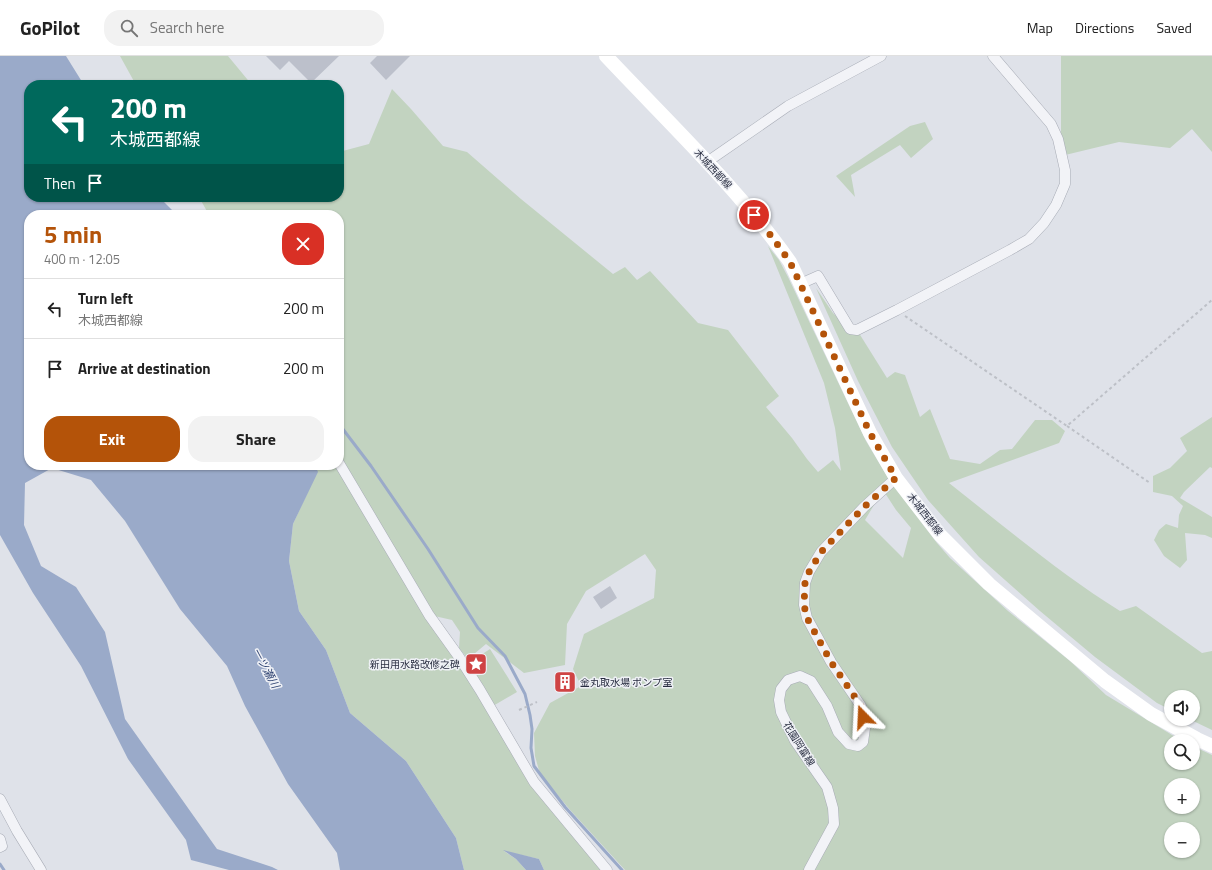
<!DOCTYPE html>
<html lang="en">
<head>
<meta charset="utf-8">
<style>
  :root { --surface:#fff; --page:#f2f2f2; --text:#222; --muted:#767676; --line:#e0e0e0; --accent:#b45309 }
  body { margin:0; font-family:"Titillium Web","Noto Sans JP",sans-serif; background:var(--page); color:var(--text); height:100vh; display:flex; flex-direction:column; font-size:15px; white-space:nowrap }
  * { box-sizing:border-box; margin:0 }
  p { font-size:13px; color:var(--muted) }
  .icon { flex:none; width:22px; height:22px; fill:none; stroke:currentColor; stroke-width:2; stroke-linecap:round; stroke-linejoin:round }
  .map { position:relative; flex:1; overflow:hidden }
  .panel { position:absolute; left:24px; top:154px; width:320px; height:260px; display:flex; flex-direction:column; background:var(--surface); border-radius:16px; box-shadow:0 1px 3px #0004 }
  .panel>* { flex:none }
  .hud { position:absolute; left:24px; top:24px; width:320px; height:122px; border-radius:16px; box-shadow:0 1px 3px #0004; background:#00695c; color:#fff; overflow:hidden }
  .tools { position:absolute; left:1164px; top:634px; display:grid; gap:8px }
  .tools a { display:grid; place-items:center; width:36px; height:36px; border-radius:50%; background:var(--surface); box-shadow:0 1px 3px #0004; font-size:20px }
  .pin { position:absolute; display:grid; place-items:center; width:34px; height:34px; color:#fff; margin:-17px; border:2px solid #fff; border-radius:50%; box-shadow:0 1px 4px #0007 }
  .me { position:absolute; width:44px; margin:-22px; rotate:339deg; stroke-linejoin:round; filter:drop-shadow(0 0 3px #0008) }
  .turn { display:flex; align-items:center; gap:14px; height:84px; padding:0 20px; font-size:18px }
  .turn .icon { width:52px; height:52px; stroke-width:2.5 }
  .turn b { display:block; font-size:28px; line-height:34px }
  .then { display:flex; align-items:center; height:38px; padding:0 20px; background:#0003; gap:8px; font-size:15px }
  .round { display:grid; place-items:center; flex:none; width:42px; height:42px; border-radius:16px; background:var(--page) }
  .headline { display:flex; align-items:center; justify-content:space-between; height:68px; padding:0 20px }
  h1 { font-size:24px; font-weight:700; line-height:30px; color:var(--accent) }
  .button { display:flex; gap:8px; margin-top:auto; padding:8px 20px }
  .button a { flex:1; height:46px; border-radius:16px; background:var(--accent); color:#fff; font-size:16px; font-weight:700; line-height:46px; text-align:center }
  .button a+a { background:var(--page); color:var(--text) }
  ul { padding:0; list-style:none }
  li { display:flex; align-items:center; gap:12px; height:60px; padding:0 20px; border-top:1px solid var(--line) }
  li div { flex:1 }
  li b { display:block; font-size:15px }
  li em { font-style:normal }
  header { display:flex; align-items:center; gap:24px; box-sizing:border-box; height:56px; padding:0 20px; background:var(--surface); border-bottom:1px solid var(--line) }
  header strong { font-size:19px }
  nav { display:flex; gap:22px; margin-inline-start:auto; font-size:14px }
  .search { width:280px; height:36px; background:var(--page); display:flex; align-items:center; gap:10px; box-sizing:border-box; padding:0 14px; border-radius:16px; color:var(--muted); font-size:15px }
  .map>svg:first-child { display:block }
</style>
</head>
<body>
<header>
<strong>GoPilot</strong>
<div class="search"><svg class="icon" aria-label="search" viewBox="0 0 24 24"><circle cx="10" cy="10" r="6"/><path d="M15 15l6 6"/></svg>Search here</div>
<nav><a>Map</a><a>Directions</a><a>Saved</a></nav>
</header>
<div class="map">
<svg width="1212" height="814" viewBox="0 0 1212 814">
  <rect width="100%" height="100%" fill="#dfe2e9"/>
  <path fill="#c2d3c0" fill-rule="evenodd" d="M120,0H228L252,29H136Z
    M1061,0H1212V96L1192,73L1170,92L1119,86L1061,100Z
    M392,33L411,53L443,90L467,96L521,143L613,218L625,211L637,224L650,215L698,267L728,274L779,340L766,351L792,382L807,403L818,416L833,404L841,415L835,372L824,327L768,190L779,204L788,221L866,385L891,427L937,487L950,502L1008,555L1070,605L1106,639L1182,685H1171V707H1193V690L1212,699V814H625L571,755L540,718L535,700L534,677L550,647L581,630L573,613L584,578L654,542L656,514L645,498L586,535L567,568L565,609L524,617L486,588L468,603L459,592L460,576L452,564L430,559L534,726L607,814H544L539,803L504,795L516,803L526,814H464L456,782L406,705L350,657L326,594L299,555L289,505L293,468L317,416L315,409H339V159H209L199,141H339V96L369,88ZM883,434L896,454L911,472L903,502L865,464ZM1171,729H1193V751H1171ZM1171,773H1193V795H1171Z
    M925,66L933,83L911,102L900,89L851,119L855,141L836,120L910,70Z
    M816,232L833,257L850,273L857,274L887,322L895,316L905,319L920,361L930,353L950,403L980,408L1000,394L1012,393L1035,364H1052L1065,375L1059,387L949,427C1005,471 1059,517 1120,555L1136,550L1202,597L1212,595V674L1189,663H1193V641H1171V654L1157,647L1095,601L1040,555L979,501L928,444L892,391L858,325Z
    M1212,361V412L1210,411L1184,436L1180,442L1212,461V482L1205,479L1185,477L1187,504L1180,512L1164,500L1154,484L1159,474L1166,468L1178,472L1179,459L1183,450L1172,440L1153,436V420L1170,412L1187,395L1180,382Z
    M490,593L517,636L493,650L467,608Z"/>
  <path fill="#9aaac9" d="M0,0H66L84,29H29V141H159L177,159H29V409H315L318,416L293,468L289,505L299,555L326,594L350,657L406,705L456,782L464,814H340L337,797L288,728L245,650L227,610L180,553L125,465L91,424L52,412L25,427L24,469L41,510L76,531L105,576L125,663L217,793L272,811L278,814H229L191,804L186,784L128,703L81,610L33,537L0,479Z
    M503,794L539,803L544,814H526L516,803Z"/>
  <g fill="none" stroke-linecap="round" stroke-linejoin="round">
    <path stroke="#9aaac9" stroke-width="3" d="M339,368L371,410L428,493L478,572L505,600L525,638L530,659L532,673L531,692L534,710L565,751L622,814
      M0,808L4,814"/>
  </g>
  <path fill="#bcc0cb" d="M266,0H339L311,27L289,5L280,14Z
    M377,0H410L386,24L370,7Z
    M610,530L617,542L601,553L593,541Z
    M571,616L576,628L560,636L554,624Z"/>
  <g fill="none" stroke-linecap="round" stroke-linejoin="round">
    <g stroke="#a8acb6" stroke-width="11">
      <path id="minor" d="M707,106L788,50L881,0
        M800,228L818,220L850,273L857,274L897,254L1010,194L1029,183L1044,167L1056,149L1065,128V114L1058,83L1051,68L993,0
        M339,407L429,559L459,601L480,634L534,726L607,814
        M0,743L17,775L41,814
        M0,783L2,790L0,791
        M809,814L834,768L833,752L827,731L795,685L781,656L779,644L781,633L788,624L800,620L811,625L827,650L838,676L849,688L858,690L863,686L865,672L861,650L831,606L807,562L804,549L805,527L809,516L821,496L864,451L896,422"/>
    </g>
    <path stroke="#bdc0c7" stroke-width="2" stroke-dasharray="3 3" stroke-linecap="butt" d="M905,260L1067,370L1212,244
      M1067,370L1150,427
      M519,654L537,646"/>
    <use href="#minor" stroke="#f2f3f7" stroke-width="10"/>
    <path stroke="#fff" stroke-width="14" d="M606,0C669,67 737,131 790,206L870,377L896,422L940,479L989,528L1105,625L1151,658L1197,683L1212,690"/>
  </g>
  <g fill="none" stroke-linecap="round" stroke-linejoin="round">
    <path stroke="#b45309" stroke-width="7" stroke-dasharray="0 12.6" d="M754,159L772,181L790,206L870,377L896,422L864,451L821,496L809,516L805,527L804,549L807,562L831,606L861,650L863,661"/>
  </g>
  <defs>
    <g id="sight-square" transform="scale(1.15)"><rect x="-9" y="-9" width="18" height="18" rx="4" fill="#cf4344" stroke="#eff1f6"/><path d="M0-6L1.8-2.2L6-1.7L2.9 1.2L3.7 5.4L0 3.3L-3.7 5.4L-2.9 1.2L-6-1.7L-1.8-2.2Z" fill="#fff"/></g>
    <g id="building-square" transform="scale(1.15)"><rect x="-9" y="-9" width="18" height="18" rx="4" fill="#cf4344" stroke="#eff1f6"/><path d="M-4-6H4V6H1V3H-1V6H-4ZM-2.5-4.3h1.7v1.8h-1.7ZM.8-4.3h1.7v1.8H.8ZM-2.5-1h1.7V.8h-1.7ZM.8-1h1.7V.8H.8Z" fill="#fff"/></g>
  </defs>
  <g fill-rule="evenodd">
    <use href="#sight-square" x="476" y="608"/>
    <use href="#building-square" x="565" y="626"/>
  </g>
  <g text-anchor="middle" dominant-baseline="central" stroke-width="3" stroke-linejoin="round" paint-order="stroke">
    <g font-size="10" fill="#282d40" stroke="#eff1f6">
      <text transform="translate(713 113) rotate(47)">木城西都線</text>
      <text transform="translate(925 458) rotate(52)">木城西都線</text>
      <text transform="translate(799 688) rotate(58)">花園岡富線</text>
    </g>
    <g font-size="10" fill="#282d40" stroke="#eff1f6" text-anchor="end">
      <text x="460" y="608">新田用水路改修之碑</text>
      <text x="580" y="626" text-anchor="start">金丸取水場 ポンプ室</text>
    </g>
    <g font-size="11" font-style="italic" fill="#324674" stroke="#eff1f6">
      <text transform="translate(266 612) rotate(62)">一ツ瀬川</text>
    </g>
  </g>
</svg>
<div class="tools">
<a><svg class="icon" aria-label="sound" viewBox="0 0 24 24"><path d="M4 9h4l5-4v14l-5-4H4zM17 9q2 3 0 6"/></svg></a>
<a><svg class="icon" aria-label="search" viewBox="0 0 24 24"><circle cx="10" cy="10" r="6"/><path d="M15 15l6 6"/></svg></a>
<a>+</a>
<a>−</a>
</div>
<div class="pin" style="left:754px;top:159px;background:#d93025"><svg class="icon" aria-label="arrive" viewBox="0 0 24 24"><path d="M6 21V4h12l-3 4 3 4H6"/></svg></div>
<svg class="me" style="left:863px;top:661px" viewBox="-20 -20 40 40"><path d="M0-17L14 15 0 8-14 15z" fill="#b45309" stroke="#fff" stroke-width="4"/></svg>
<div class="hud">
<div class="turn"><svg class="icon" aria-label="left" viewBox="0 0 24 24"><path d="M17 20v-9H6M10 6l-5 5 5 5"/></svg><div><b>200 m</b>木城西都線</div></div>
<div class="then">Then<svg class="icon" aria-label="arrive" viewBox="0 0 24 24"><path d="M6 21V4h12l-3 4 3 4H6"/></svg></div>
</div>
<section class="panel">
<div class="headline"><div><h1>5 min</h1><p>400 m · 12:05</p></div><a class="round" style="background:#d93025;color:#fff"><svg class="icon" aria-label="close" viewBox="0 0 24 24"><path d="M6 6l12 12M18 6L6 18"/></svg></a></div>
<ul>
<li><svg class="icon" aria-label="left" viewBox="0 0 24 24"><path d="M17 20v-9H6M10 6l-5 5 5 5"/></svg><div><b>Turn left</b><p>木城西都線</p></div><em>200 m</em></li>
<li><svg class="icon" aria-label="arrive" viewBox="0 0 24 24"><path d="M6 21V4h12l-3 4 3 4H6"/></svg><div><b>Arrive at destination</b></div><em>200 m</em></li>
</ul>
<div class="button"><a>Exit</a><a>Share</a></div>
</section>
</div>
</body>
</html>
